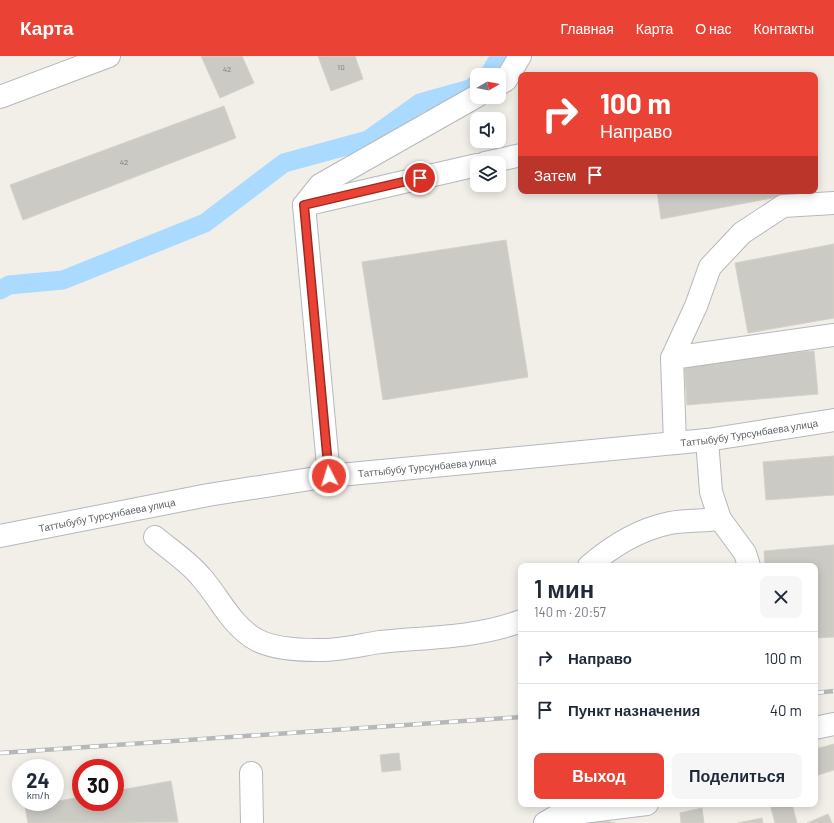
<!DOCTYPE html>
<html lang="ru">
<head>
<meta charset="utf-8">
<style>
  :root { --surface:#fff; --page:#f6f6f7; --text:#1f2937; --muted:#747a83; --line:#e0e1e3; --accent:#ea4335 }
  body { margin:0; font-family:Barlow,sans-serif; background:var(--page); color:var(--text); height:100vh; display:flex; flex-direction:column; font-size:15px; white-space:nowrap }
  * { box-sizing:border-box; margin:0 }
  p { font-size:13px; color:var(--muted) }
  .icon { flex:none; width:22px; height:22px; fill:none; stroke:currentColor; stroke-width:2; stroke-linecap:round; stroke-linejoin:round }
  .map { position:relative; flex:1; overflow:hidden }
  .drawer { position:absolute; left:518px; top:507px; width:300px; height:244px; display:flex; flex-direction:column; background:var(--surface); border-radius:8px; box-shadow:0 2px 10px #0003 }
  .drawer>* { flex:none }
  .hud { position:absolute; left:518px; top:16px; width:300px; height:122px; border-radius:8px; box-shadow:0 2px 10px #0003; background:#ea4335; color:#fff; overflow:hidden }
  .needle { width:26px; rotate:80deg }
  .controls { position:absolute; left:470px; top:12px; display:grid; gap:8px }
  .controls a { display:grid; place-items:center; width:36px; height:36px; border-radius:8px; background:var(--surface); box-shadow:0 2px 10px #0003; font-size:20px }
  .speed { position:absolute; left:12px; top:703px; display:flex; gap:8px; font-size:20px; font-weight:700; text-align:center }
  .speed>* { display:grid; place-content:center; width:52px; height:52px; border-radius:50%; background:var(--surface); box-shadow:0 2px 10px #0003; line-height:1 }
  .speed small { font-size:10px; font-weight:400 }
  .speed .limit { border:6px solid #d22; background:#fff; color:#111 }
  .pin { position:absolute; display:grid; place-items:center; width:34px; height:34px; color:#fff; margin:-17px; border:2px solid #fff; border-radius:50%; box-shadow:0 1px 4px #0007 }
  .me { position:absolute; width:44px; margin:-22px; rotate:355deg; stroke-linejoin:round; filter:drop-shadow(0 0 3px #0008) }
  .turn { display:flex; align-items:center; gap:14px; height:84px; padding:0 16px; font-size:18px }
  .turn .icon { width:52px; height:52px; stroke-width:2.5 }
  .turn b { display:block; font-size:28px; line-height:34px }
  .then { display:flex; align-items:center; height:38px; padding:0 16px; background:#0003; gap:8px; font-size:15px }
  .round { display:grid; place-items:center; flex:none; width:42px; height:42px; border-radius:8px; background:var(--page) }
  .headline { display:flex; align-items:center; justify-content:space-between; height:68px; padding:0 16px }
  h1 { font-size:24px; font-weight:600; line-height:30px }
  .primary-button { display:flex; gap:8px; margin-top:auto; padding:8px 16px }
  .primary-button a { flex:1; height:46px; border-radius:8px; background:var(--accent); color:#fff; font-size:16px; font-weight:600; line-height:46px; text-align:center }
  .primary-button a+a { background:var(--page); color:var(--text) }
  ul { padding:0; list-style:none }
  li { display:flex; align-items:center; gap:12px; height:52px; padding:0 16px; border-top:1px solid var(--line) }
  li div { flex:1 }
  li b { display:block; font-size:15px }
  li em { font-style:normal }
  header { display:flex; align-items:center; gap:24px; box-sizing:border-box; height:56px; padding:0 20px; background:var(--accent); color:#fff }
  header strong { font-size:19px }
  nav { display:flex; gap:22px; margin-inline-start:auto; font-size:14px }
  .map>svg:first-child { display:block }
</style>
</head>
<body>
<header>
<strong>Карта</strong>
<nav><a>Главная</a><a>Карта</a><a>О нас</a><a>Контакты</a></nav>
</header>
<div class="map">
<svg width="834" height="767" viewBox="0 0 834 767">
  <rect width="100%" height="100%" fill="#f1efe8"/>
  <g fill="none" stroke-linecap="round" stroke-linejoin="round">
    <path stroke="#aadaff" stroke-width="19" d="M489,19L500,0
      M0,234L9,229L63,224L205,167L284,107L368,84L420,47L470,33L477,28"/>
  </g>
  <path fill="#cccac5" stroke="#d6d1c6" d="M201,0H242L254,27L220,42Z
    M318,0H355L363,23L331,35Z
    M224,50L236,82L23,164L10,129Z
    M657,135H803L804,136L661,163Z
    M506,184L528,321L383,344L362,206Z
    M834,188V262L748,277L735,207Z
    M814,295L818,338L687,349L684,305Z
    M834,400V439L766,444L763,406Z
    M834,489V581L815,582V510H765L764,495Z
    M834,688V714L815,720V693Z
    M399,697L401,714L382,716L380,699Z
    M171,725L178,766L28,767L25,751L81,741V746H115V735Z
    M770,748H792L797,767H775Z
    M702,752L704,767H681L680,757Z
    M828,758L832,767H807Z
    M762,762L763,767H738Z
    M600,764L615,767H565Z"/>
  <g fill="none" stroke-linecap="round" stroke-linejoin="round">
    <g stroke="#b5b8bc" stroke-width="24">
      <g id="minor">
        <path d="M499,28L506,24L520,0"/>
        <path d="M0,41L109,0"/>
        <path d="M485,107L521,99"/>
        <path d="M304,149L320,129L477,40"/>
        <path d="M672,302L834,279"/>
        <path d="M707,384L711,436L720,463L745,497L749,510"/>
        <path d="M675,387L672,302L696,250L710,211L742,177L783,150L834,147"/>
        <path d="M329,420L304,149L477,109"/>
        <path id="s1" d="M0,480L208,439L329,420L707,384L834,364"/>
        <path d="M155,481C170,494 189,506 201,521C220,542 231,570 257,584C274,593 298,594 317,594C337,595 360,589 380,586C427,581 476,582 521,565"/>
        <path d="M589,510C612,490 641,473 670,467C686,464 704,465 720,463"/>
        <path d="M815,672L834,668"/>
        <path d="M251,717L252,767"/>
        <path d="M545,767L559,759L647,748"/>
      </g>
    </g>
    <use href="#minor" stroke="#fff" stroke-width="22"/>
    <g stroke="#b6b7b8" stroke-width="4.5">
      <path id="rail" d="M815,637L834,635
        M0,697L521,661"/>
    </g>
    <use href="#rail" stroke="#fff" stroke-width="3" stroke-dasharray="9" stroke-linecap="butt"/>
  </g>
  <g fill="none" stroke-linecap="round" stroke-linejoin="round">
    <g stroke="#982c22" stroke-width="10">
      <path id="route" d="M329,420L304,149L420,122"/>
    </g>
    <use href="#route" stroke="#ea4335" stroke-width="7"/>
  </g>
  <g text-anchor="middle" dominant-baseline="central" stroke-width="4" stroke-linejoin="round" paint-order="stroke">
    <g font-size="8" fill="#7a7d7f">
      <text x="341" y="11">10</text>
      <text x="227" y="13">42</text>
      <text x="124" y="106">42</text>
    </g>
    <g font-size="10" fill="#5f6368" stroke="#fff">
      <text stroke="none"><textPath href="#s1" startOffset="757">Таттыбубу Турсунбаева улица</textPath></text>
      <text stroke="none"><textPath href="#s1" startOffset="433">Таттыбубу Турсунбаева улица</textPath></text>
      <text stroke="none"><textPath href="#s1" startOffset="109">Таттыбубу Турсунбаева улица</textPath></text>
    </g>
  </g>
</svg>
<div class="controls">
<a><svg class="needle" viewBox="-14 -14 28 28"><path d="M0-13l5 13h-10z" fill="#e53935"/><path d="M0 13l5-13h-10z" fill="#747a83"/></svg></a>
<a><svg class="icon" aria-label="sound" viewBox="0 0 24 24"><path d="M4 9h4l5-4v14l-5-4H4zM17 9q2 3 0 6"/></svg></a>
<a><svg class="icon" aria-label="layers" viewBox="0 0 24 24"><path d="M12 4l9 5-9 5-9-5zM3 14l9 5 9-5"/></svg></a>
</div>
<div class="speed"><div>24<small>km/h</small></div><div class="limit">30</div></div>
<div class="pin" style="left:420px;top:122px;background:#d93025"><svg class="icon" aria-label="arrive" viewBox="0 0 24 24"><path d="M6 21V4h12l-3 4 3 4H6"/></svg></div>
<svg class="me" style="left:329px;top:420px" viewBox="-20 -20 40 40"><circle r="17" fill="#ea4335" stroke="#fff" stroke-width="3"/><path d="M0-11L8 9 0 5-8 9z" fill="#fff"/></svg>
<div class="hud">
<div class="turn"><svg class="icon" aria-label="right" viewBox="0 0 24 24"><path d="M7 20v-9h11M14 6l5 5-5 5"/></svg><div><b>100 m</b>Направо</div></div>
<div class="then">Затем<svg class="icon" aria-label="arrive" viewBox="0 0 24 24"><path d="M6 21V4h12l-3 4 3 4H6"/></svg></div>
</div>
<section class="drawer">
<div class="headline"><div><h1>1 мин</h1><p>140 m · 20:57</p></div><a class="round"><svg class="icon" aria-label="close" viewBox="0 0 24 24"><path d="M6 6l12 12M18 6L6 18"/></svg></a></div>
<ul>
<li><svg class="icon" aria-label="right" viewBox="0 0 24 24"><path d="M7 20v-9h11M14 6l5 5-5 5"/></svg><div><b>Направо</b></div><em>100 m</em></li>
<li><svg class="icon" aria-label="arrive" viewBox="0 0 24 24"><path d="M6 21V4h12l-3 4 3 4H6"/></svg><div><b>Пункт назначения</b></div><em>40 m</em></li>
</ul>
<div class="primary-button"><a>Выход</a><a>Поделиться</a></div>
</section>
</div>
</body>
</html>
